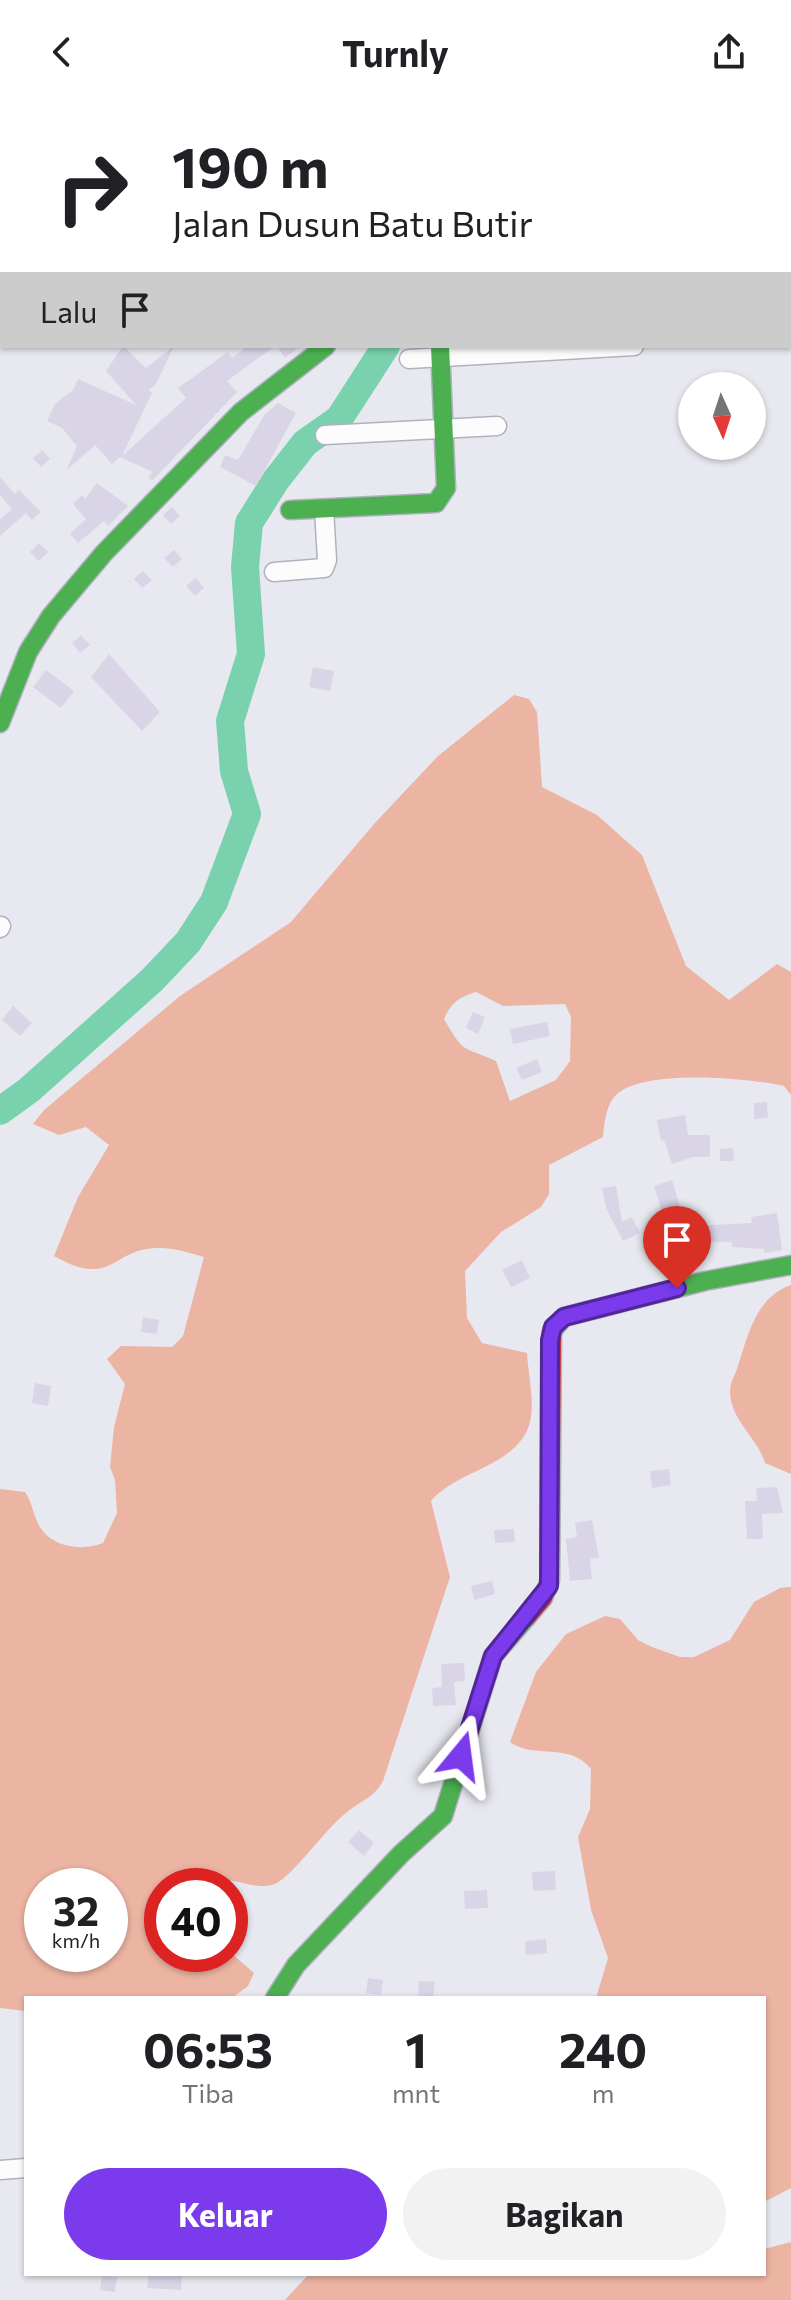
<!DOCTYPE html>
<html lang="id">
<head>
<meta charset="utf-8">
<style>
  :root { --surface:#fff; --page:#f2f2f2; --text:#202124; --muted:#757577; --accent:#7c3aed }
  body { margin:0; font-family:Commissioner,sans-serif; background:var(--page); color:var(--text); height:100vh; display:flex; flex-direction:column; font-size:30px; white-space:nowrap }
  * { box-sizing:border-box; margin:0 }
  p { font-size:26px; color:var(--muted) }
  .icon { flex:none; width:44px; height:44px; fill:none; stroke:currentColor; stroke-width:2; stroke-linecap:round; stroke-linejoin:round }
  .map { position:relative; flex:1; overflow:hidden }
  .panel { position:absolute; left:24px; top:1892px; width:742px; height:280px; display:flex; flex-direction:column; background:var(--surface); border-radius:0px; box-shadow:0 2px 6px #0004 }
  .panel>* { flex:none }
  .hud { position:absolute; left:0px; top:0px; width:792px; height:244px; box-shadow:0 2px 6px #0004; background:#fff; color:var(--text); overflow:hidden }
  .needle { width:52px; rotate:177deg }
  .tools { position:absolute; left:678px; top:268px; display:grid; gap:16px }
  .tools a { display:grid; place-items:center; width:88px; height:88px; border-radius:50%; background:var(--surface); box-shadow:0 2px 6px #0004; font-size:40px }
  .speed { position:absolute; left:24px; top:1764px; display:flex; gap:16px; font-size:40px; font-weight:700; text-align:center }
  .speed>* { display:grid; place-content:center; width:104px; height:104px; border-radius:50%; background:var(--surface); box-shadow:0 2px 6px #0004; line-height:1 }
  .speed small { font-size:20px; font-weight:400 }
  .speed .limit { border:12px solid #d22; background:#fff; color:#111 }
  .pin { position:absolute; display:grid; place-items:center; width:68px; height:68px; color:#fff; margin:-82px -34px; border-radius:50% 50% 50% 0; rotate:-45deg; box-shadow:0 0 8px #0007 }
  .pin .icon { rotate:45deg }
  .me { position:absolute; width:88px; margin:-44px; rotate:16deg; stroke-linejoin:round; filter:drop-shadow(0 0 6px #0008) }
  .turn { display:flex; align-items:center; gap:28px; height:168px; padding:0 40px; font-size:36px }
  .turn .icon { width:104px; height:104px; stroke-width:2.5 }
  .turn b { display:block; font-size:56px; line-height:68px }
  .then { display:flex; align-items:center; height:76px; padding:0 40px; background:#0003; gap:16px; font-size:30px }
  .eta { display:flex; justify-content:space-evenly; align-items:center; height:136px; text-align:center }
  .eta b { font-size:48px; font-weight:700; line-height:56px }
  .primary-button { display:flex; gap:16px; margin-top:auto; padding:16px 40px }
  .primary-button a { flex:1; height:92px; border-radius:48px; background:var(--accent); color:#fff; font-size:32px; font-weight:700; line-height:92px; text-align:center }
  .primary-button a+a { background:var(--page); color:var(--text) }
  header { display:flex; justify-content:space-between; align-items:center; height:104px; padding:0 40px; background:var(--surface); font-size:36px; font-weight:700 }
  .map>svg:first-child { display:block }
</style>
</head>
<body>
<header><svg class="icon" aria-label="back" viewBox="0 0 24 24"><path d="M15 5l-7 7 7 7"/></svg>Turnly<svg class="icon" aria-label="share" viewBox="0 0 24 24"><path d="M12 15V3M7 8l5-5 5 5M5 13v7h14v-7"/></svg></header>
<div class="map">
<svg width="791" height="2196" viewBox="0 0 791 2196">
  <rect width="100%" height="100%" fill="#e8e9f0"/>
  <path fill="#ecb4a2" fill-rule="evenodd" d="M514,591L529,595L537,608L542,683L597,711L642,751L686,862L729,896L777,860L791,868V991L784,982C750,974 640,964 615,992C606,1002 604,1020 603,1033L549,1061V1090L541,1103L501,1128L465,1167L467,1214L482,1239L527,1249C528,1269 535,1298 530,1318C519,1362 456,1366 431,1397L450,1473L383,1677C374,1694 360,1697 346,1709C326,1724 293,1772 275,1780C255,1787 239,1774 220,1777L217,1782H162V1850L230,1848L254,1869L248,1882L232,1894H26V1907L0,1904V1385L25,1388C32,1398 32,1406 37,1417C47,1443 81,1448 103,1439L117,1409L115,1376L110,1363L114,1323L125,1280L107,1255L121,1242L172,1243L183,1232L204,1153C191,1149 174,1144 160,1144C111,1143 114,1186 54,1152L78,1093L109,1041L86,1023L59,1031L33,1020L44,1006L180,892L291,818L374,720L438,652ZM476,888L503,902L565,900L571,913L570,957L556,976L510,997L496,957C461,941 465,951 444,915C451,899 459,893 476,888ZM110,1782V1850H42V1782Z
    M791,1181V1370L765,1359C758,1334 729,1315 730,1286C730,1279 736,1269 738,1262C748,1231 756,1193 791,1181Z
    M791,1483V2084L764,2098V1894H596L608,1854L591,1806L578,1733L590,1705L591,1665C569,1637 535,1656 510,1638L536,1568L566,1530L605,1512L620,1515L638,1536L652,1543L680,1553H694L730,1536L754,1498L780,1484Z
    M791,2138V2196H285L309,2170H764V2145Z"/>
  <g fill="none" stroke-linecap="round" stroke-linejoin="round">
    <path stroke="#7ad1ae" stroke-width="28" d="M790,58H791
      M0,1007L29,986L152,876L188,838L214,798L247,710L234,667L230,617L251,550L245,463L249,419L276,376L305,339L339,315L386,242"/>
  </g>
  <path fill="#d9d4e6" d="M123,242L146,264L174,242L156,280L149,286L152,289L122,352L186,294L178,284L228,248L232,254L248,242H275L227,277L237,288L152,377L148,373L153,368L120,353L112,360L95,341L66,367L77,342L62,324L47,317L55,300L73,286L78,275L136,301L106,267Z
    M277,242H295L297,245L285,254Z
    M278,299L296,309L256,382L220,363L225,351L238,356L265,310Z
    M42,346L50,355L41,363L33,354Z
    M0,373L15,390L19,386L41,408L32,416L26,409L0,432V415L12,405L0,391Z
    M97,379L128,402L108,422L104,417L78,439L70,430L86,415L73,400L82,391L85,395Z
    M172,403L180,412L171,420L163,411Z
    M39,439L48,448L39,457L30,448Z
    M174,446L182,455L173,463L164,454Z
    M143,467L152,476L142,484L134,475Z
    M196,474L204,484L195,492L186,482Z
    M81,531L90,541L80,549L72,539Z
    M109,550L160,608L142,627L91,573Z
    M313,563L334,567L330,587L309,583Z
    M46,566L74,587L61,604L33,583Z
    M13,902L32,919L20,932L2,916Z
    M473,908L485,913L478,930L466,924Z
    M547,918L550,932L513,940L510,925Z
    M537,955L542,968L522,976L516,964Z
    M767,998L768,1014L754,1015V999Z
    M685,1011L688,1031H710V1053H693L672,1060L664,1036L661,1037L657,1016Z
    M733,1044L734,1057H720V1045Z
    M672,1076L684,1116L660,1122L657,1109L662,1108L654,1082Z
    M616,1082L622,1118L632,1113L640,1129L623,1137L606,1104L602,1084Z
    M777,1109L782,1146L765,1149L764,1145L732,1143V1138H692V1122L752,1119L751,1113Z
    M522,1156L530,1174L511,1183L502,1166Z
    M143,1213L159,1216L157,1230L141,1228Z
    M35,1279L51,1282L48,1302L32,1299Z
    M669,1365L671,1381L652,1384L650,1367Z
    M777,1383L783,1409L762,1410L763,1435H747L745,1397H757L756,1384Z
    M592,1416L599,1454L590,1455L592,1475L570,1477L566,1435L577,1433L575,1419Z
    M514,1425L515,1438L495,1439L494,1426Z
    M492,1477L495,1490L474,1496L471,1482Z
    M464,1559L465,1577L454,1578L456,1601L433,1602L432,1584L442,1583L441,1560Z
    M359,1726L374,1739L364,1752L348,1738Z
    M555,1767L556,1786L533,1787L532,1768Z
    M487,1786L488,1804L465,1805L464,1787Z
    M230,1813L247,1825L230,1848Z
    M546,1835L547,1849L526,1851L525,1837Z
    M368,1874L383,1876L381,1891L366,1889Z
    M419,1877L435,1878L433,1893L418,1891Z
    M149,2170L182,2171L181,2186L147,2184Z
    M102,2172L117,2173L115,2188L100,2186Z"/>
  <g fill="none" stroke-linecap="round" stroke-linejoin="round">
    <g stroke="#b0b1c1" stroke-width="12">
      <path id="lane" d="M275,0L280,2
        M369,2L370,0"/>
    </g>
    <g stroke="#b0b1c1" stroke-width="21">
      <path id="street" d="M60,0V2
        M643,2L649,0
        M0,142L2,140
        M409,255L634,242
        M325,331L497,322
        M274,468L324,464L327,456L324,405
        M0,824L1,822
        M0,2066L26,2064"/>
    </g>
    <g stroke="#b0b1c1" stroke-width="21">
      <path id="fast" d="M290,406L436,399L446,384L440,242
        M0,619L28,548L51,512L104,449L241,308L326,242
        M552,1227L564,1213L705,1177L791,1161
        M275,1894L296,1861L401,1750L443,1712L493,1552L526,1514"/>
    </g>
    <g stroke="#b0b1c1" stroke-width="21">
      <path id="slow" d="M694,0L695,2"/>
    </g>
    <g stroke="#b0b1c1" stroke-width="21">
      <path id="jam" d="M790,201L791,202
        M526,1514L543,1494L550,1476L552,1227"/>
    </g>
    <use href="#lane" stroke="#fcfcfd" stroke-width="9"/>
    <use href="#street" stroke="#fcfcfd" stroke-width="18"/>
    <use href="#fast" stroke="#4caf50" stroke-width="18"/>
    <use href="#slow" stroke="#ffc107" stroke-width="18"/>
    <use href="#jam" stroke="#c62828" stroke-width="18"/>
  </g>
  <g fill="none" stroke-linecap="round" stroke-linejoin="round">
    <g stroke="#51269a" stroke-width="20">
      <path id="route" d="M461,1652L493,1552L549,1482L550,1236L553,1223L564,1213L677,1184"/>
    </g>
    <use href="#route" stroke="#7c3aed" stroke-width="14"/>
  </g>
</svg>
<div class="tools">
<a><svg class="needle" viewBox="-14 -14 28 28"><path d="M0-13l5 13h-10z" fill="#e53935"/><path d="M0 13l5-13h-10z" fill="#757577"/></svg></a>
</div>
<div class="speed"><div>32<small>km/h</small></div><div class="limit">40</div></div>
<div class="pin" style="left:677px;top:1184px;background:#d93025"><svg class="icon" aria-label="arrive" viewBox="0 0 24 24"><path d="M6 21V4h12l-3 4 3 4H6"/></svg></div>
<svg class="me" style="left:461px;top:1652px" viewBox="-20 -20 40 40"><path d="M0-17L14 15 0 8-14 15z" fill="#7c3aed" stroke="#fff" stroke-width="4"/></svg>
<div class="hud">
<div class="turn"><svg class="icon" aria-label="right" viewBox="0 0 24 24"><path d="M7 20v-9h11M14 6l5 5-5 5"/></svg><div><b>190 m</b>Jalan Dusun Batu Butir</div></div>
<div class="then">Lalu<svg class="icon" aria-label="arrive" viewBox="0 0 24 24"><path d="M6 21V4h12l-3 4 3 4H6"/></svg></div>
</div>
<section class="panel">
<div class="eta">
<div><b>06:53</b><p>Tiba</p></div>
<div><b>1</b><p>mnt</p></div>
<div><b>240</b><p>m</p></div>
</div>
<div class="primary-button"><a>Keluar</a><a>Bagikan</a></div>
</section>
</div>
</body>
</html>
